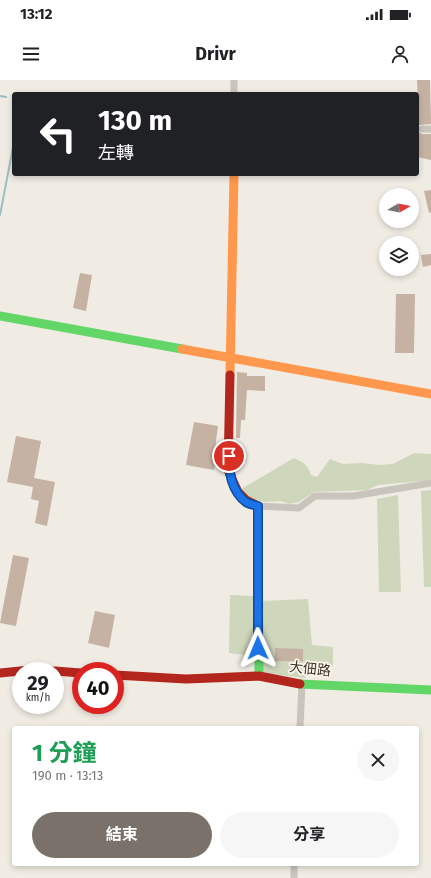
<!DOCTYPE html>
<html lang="zh-TW">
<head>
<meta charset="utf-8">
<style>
  :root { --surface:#fff; --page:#f6f6f6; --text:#202124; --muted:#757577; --accent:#7a726a }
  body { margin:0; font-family:"Fira Sans","Noto Sans TC",sans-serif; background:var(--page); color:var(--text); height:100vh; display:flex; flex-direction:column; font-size:15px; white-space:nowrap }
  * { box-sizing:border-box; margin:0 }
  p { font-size:13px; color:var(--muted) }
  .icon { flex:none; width:22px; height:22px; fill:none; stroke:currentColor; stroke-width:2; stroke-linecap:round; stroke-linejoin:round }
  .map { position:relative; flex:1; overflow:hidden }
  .side { position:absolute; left:12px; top:646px; width:407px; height:140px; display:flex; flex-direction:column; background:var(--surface); border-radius:4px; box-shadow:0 2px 6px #0003 }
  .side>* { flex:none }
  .hud { position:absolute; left:12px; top:12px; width:407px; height:84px; border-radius:4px; box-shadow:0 2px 6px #0003; background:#202124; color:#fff; overflow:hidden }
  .needle { width:26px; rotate:80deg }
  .controls { position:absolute; left:379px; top:108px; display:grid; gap:8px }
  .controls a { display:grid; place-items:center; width:40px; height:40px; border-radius:50%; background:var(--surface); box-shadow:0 2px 6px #0003; font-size:20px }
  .speed { position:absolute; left:12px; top:582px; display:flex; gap:8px; font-size:20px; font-weight:700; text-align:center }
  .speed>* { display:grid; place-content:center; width:52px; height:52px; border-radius:50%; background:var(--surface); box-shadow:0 2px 6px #0003; line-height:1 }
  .speed small { font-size:10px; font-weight:400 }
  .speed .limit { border:6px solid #d22; background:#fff; color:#111 }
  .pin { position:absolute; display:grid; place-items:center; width:34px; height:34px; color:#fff; margin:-17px; border:2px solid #fff; border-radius:50%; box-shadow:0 1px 4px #0007 }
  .me { position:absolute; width:44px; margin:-22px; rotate:359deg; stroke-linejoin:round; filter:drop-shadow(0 0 3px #0008) }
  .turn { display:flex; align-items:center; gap:14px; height:84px; padding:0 20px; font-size:18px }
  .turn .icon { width:52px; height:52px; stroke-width:2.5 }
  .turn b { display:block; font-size:28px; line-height:34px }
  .round { display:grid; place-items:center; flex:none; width:42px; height:42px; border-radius:21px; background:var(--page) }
  .headline { display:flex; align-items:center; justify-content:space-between; height:68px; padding:0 20px }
  h1 { font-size:24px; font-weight:700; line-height:30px; color:#1e9e55 }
  .cta { display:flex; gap:8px; margin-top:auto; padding:8px 20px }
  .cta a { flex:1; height:46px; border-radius:24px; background:var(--accent); color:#fff; font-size:16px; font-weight:700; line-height:46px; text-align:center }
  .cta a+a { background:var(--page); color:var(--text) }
  .status { display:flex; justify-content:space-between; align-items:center; height:28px; padding:0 20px; background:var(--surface); direction:ltr }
  .status svg { height:11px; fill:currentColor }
  header { display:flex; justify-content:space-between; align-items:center; height:52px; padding:0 20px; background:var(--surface); font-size:18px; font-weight:700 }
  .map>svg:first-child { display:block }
</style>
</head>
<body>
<div class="status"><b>13:12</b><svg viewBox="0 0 49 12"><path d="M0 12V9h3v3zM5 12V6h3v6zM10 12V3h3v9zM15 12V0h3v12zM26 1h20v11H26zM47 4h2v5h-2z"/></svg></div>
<header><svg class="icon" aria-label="menu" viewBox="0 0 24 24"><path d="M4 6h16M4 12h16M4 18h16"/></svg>Drivr<svg class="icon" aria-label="person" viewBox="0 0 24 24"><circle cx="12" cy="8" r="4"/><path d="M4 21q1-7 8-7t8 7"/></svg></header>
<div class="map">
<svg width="431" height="798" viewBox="0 0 431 798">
  <rect width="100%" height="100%" fill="#f0ece3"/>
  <path fill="#ced7bc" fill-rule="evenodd" d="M414,373L431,374V400L378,405L367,410L314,412L299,422L289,424L281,421L265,422L256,420L246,416L241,409L294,378C303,382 308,385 311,395L317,397L330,379L343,384L362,383L379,385L393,384Z
    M431,410V507H424L421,411Z
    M398,415L401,512H379L377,419Z
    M230,515L253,516L254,576L229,573Z
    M308,519L312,565L333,567V585L308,586L305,598L262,593L261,521ZM276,569H303V581H276Z"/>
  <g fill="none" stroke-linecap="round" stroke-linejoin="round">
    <path stroke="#9dbec3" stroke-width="2" d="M0,16L6,17
      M0,135L14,62"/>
  </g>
  <path fill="#c5b2a3" d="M417,0H430L431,44L419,45Z
    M418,52L422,54H431V80L417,77Z
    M431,110V132L429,133L424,111Z
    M431,174V185L423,187L421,175Z
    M80,193L92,195L86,231L73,228Z
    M396,214H415L414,273H395Z
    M237,292L247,293V296H265V311L247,310L245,340H241L240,358H236Z
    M194,342L218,346L215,369L217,370L214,390L186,385Z
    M16,356L41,361L34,398L55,402L47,446L35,443L39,421L31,419L33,407L7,402Z
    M13,475L29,478L16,546L0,543Z
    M95,531L115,535L109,568L88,563Z
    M275,568L303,569V581H275Z"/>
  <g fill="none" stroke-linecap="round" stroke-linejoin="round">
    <path stroke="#c9c4bc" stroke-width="7" d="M234,14V0
      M422,49H431
      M258,426L299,428L315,416H353L431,403
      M300,648L302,604
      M294,798V784"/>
    <path stroke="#63d668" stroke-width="9" d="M0,236L182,269
      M254,424L258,426L259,596
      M300,604L431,610"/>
    <path stroke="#ff974d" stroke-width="9" d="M182,269L431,314
      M230,295L234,94"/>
    <path stroke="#b3261e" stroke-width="9" d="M230,295L228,390L238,412L246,420L254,424
      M55,591L81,593
      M0,593L30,590L52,591
      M115,595L186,599L259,596L300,604"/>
  </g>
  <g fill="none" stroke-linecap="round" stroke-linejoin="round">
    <g stroke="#114b97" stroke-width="10">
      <path id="route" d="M229,376C228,391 232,412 246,422C249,424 254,425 258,426V568"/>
    </g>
    <use href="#route" stroke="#1a73e8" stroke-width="7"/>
  </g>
  <g text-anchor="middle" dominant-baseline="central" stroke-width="3.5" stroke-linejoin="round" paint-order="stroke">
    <g font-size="14" fill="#3b3129" stroke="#fcf6eb">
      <text transform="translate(310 589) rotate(6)">大佃路</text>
    </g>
  </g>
</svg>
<div class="controls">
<a><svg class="needle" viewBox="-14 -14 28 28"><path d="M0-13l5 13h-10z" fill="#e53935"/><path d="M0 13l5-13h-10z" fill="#757577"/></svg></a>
<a><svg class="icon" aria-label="layers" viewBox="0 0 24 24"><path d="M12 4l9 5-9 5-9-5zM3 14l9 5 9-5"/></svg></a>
</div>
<div class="speed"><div>29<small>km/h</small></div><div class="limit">40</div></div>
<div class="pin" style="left:229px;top:376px;background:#d93025"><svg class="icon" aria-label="arrive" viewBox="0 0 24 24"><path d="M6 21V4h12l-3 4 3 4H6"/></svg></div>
<svg class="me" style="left:258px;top:568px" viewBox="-20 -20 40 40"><path d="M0-17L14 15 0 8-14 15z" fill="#1a73e8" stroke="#fff" stroke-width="4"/></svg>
<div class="hud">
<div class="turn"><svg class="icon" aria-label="left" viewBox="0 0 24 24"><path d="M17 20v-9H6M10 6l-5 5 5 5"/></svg><div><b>130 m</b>左轉</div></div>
</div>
<section class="side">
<div class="headline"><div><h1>1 分鐘</h1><p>190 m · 13:13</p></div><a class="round"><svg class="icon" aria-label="close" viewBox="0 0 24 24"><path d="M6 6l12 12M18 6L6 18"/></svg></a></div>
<div class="cta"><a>結束</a><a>分享</a></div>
</section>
</div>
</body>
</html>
